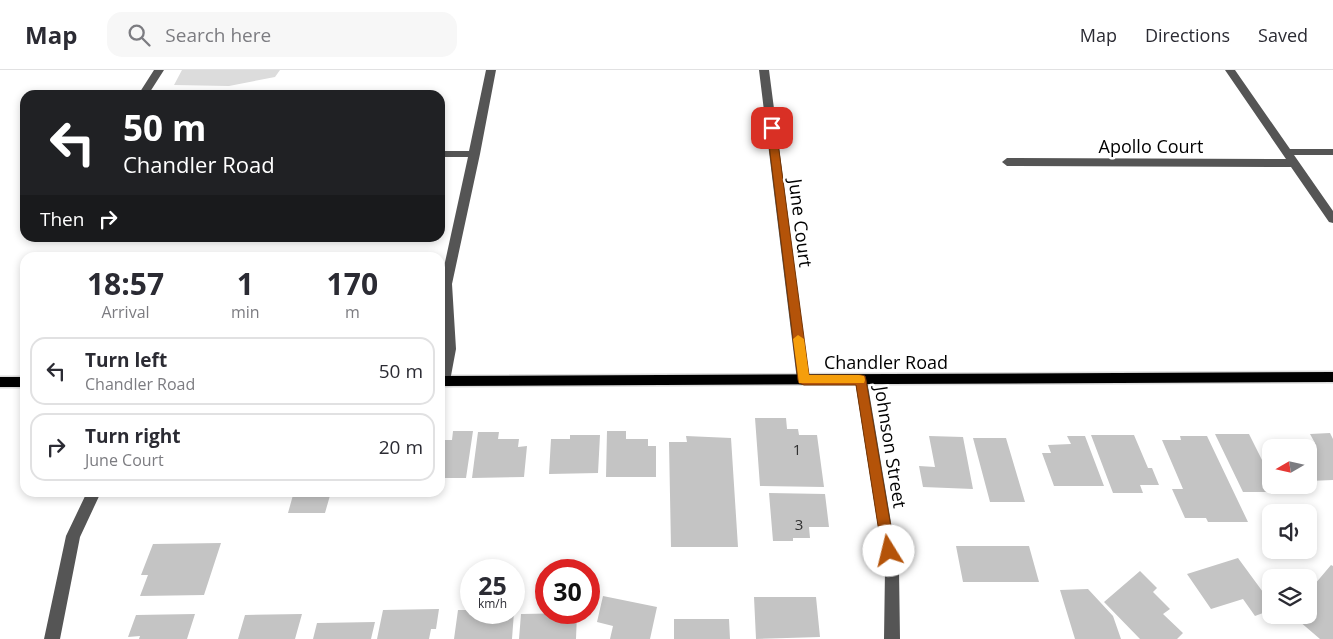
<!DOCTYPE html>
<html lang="en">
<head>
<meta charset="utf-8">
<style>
  :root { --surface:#fff; --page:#f7f7f7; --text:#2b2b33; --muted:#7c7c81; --line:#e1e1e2 }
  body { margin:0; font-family:"Open Sans",sans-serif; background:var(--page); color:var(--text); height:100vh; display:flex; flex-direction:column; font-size:19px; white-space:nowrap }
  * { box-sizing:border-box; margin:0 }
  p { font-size:16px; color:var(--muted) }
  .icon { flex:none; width:28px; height:28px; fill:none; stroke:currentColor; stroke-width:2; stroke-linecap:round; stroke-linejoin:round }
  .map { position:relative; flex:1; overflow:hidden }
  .drawer { position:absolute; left:20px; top:182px; width:425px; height:245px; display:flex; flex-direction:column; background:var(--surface); border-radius:15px; box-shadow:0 2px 8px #0003 }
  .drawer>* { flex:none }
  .hud { position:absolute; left:20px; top:20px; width:425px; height:152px; border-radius:15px; box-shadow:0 2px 8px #0003; background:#202124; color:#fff; overflow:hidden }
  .needle { width:32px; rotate:261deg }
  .fabs { position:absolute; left:1262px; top:369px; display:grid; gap:10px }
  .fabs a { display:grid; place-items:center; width:55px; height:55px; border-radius:10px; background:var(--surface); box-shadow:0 2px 8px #0003; font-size:25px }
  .speed { position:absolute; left:460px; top:489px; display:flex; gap:10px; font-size:25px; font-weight:700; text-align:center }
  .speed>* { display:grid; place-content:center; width:65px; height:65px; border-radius:50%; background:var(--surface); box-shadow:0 2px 8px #0003; line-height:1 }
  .speed small { font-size:12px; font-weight:400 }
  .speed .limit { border:8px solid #d22; background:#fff; color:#111 }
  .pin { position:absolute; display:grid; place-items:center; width:42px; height:42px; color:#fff; margin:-21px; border-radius:10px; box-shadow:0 2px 8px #0006 }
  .me { position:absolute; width:55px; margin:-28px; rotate:351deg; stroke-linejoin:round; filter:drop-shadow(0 0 4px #0008) }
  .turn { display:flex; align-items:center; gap:18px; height:105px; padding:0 20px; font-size:22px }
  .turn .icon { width:65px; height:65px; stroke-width:2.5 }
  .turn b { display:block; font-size:35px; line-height:42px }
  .then { display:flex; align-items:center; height:48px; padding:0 20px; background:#0003; gap:10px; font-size:19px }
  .eta { display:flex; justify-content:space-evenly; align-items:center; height:85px; text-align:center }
  .eta b { font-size:30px; font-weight:700; line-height:35px }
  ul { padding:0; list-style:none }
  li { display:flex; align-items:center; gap:15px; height:68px; margin:0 10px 8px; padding:0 10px; border:2px solid var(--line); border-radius:15px }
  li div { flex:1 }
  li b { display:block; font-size:19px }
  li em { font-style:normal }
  header { display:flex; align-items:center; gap:30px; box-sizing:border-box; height:70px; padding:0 25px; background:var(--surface); border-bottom:1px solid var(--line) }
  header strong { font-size:24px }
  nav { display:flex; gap:28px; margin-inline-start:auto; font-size:18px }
  .search { width:350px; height:45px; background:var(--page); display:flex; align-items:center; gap:12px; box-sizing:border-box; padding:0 18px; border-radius:15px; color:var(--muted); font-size:19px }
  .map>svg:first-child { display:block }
</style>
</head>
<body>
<header>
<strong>Map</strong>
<div class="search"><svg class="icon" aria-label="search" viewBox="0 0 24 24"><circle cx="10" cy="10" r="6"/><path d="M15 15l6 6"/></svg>Search here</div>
<nav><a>Map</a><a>Directions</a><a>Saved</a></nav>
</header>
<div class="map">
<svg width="1333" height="569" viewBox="0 0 1333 569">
  <rect width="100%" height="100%" fill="#fff"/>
  <path fill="#dcdcdc" d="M182,0H280L275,7L229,16L174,15Z"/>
  <path fill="#c4c4c4" d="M755,348H786L787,359H798L799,365H817L824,417L760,416Z
    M453,361H473L466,408H440V370H452Z
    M607,361H626V369H648V376H656V407H606Z
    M478,362H499L498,369H519L518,377L527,376L524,407L472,408Z
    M1330,363L1333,369V410L1309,411V378H1296L1293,373H1315L1310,364Z
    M1215,364H1249L1264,394H1271V415H1286L1290,422H1243Z
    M570,365H600L598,403L549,404L551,369H570Z
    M1091,365H1134L1148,398H1152L1159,415H1140L1143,423H1113Z
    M686,366L731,368L738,477H671L669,372H687Z
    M929,366L963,367L973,419L923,417L919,396L935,397Z
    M1067,366H1085L1104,416H1054L1042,383H1051L1048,375L1071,374Z
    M1180,366H1207L1248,452H1208L1206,448H1185L1172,419H1183L1162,370H1181Z
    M973,368H1006L1025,432H990Z
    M267,422H331L325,443H288L293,425L266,426Z
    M769,423L825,424L829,457H809L810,468H793V471H773Z
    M221,473L204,525L140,526L148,505H141L153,474Z
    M956,476H1029L1039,512H963Z
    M1238,488L1271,533V540L1255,546L1243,529L1211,539L1187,504Z
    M1331,495L1333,496V569H1320L1292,545H1309V521Z
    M1140,501L1157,518L1153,522L1170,539L1163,544L1183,563L1177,569H1140L1104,532Z
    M1088,519L1113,546L1121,569H1075L1060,520Z
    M603,526L657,537L650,569H610L613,556L597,552Z
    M754,527H816L820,567L756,569Z
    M439,539L436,559H431L429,569H377L383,540Z
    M458,540H471V542H514L512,569H454Z
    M577,543L576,569H519L521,544Z
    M195,544L187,569H139L140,566L128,567L136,545Z
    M302,544L295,569H238L245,545Z
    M674,549H729L730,569H674Z
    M375,552L371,569H313L317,553Z"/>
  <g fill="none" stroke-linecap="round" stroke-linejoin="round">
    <g stroke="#dbdbdb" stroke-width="3">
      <path id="major" d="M1333,302V312L440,316V306Z
        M0,307H25V317H0Z"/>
    </g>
    <path fill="#555" fill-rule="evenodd" d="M154,0H164L148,25H138Z
      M486,0H496L480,84L452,214L456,279L450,311L449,315H440V299L444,279L440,215L468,87H440V81H469Z
      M759,0H769L809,310L808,314L803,315L798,314L797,310Z
      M1225,0H1235L1290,79H1333V85H1294L1333,141V153L1329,152L1291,97L1007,96L1002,92L1007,88L1286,89Z
      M861,305L866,306L867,310L899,500L900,569H884L885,500L855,310L856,306Z
      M87,422H101L80,467L60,569H44L66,466Z"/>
    <use href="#major" fill="#000" fill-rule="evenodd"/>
  </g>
  <path fill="#b45309" stroke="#753606" d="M772,55L776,58L809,305H861L865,306L866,310L895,481L893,485L889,487L884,485L882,481L856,315H804L799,313L798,310L767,58Z"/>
  <path fill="#f59e0b" d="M798,265L804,269L809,305H859L864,306L865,310L864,313H799L793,269Z"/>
  <g text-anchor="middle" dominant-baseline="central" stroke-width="5" stroke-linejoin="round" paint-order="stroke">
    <g font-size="15" fill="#313131">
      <text x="797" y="379">1</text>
      <text x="799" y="454">3</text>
    </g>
    <g font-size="18" fill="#000" stroke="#fff">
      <text x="1151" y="76">Apollo Court</text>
      <text transform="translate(801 153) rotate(83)">June Court</text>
      <text x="886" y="292">Chandler Road</text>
      <text transform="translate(891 377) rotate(81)">Johnson Street</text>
    </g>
  </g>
</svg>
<div class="fabs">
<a><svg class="needle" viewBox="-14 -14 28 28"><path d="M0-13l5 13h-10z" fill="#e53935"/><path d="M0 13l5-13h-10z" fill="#7c7c81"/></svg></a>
<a><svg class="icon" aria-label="sound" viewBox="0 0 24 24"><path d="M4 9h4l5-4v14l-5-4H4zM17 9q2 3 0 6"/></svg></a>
<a><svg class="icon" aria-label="layers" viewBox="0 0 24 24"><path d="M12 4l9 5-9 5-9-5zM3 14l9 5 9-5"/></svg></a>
</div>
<div class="speed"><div>25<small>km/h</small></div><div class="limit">30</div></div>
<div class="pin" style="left:772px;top:58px;background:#d93025"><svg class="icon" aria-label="arrive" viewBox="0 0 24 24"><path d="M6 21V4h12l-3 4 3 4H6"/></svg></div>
<svg class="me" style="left:889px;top:481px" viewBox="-20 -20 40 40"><circle r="19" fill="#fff"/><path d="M0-13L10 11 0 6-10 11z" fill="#b45309"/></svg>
<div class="hud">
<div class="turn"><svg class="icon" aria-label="left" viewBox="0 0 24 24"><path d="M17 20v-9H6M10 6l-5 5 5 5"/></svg><div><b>50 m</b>Chandler Road</div></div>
<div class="then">Then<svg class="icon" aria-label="right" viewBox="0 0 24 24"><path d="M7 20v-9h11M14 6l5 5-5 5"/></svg></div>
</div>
<section class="drawer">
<div class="eta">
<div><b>18:57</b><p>Arrival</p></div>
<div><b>1</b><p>min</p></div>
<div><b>170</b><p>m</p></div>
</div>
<ul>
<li><svg class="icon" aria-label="left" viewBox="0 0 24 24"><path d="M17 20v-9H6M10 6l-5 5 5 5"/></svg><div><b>Turn left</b><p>Chandler Road</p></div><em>50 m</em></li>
<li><svg class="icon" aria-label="right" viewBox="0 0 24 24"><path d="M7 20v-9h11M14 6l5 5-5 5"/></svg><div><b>Turn right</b><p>June Court</p></div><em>20 m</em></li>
</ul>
</section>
</div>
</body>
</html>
